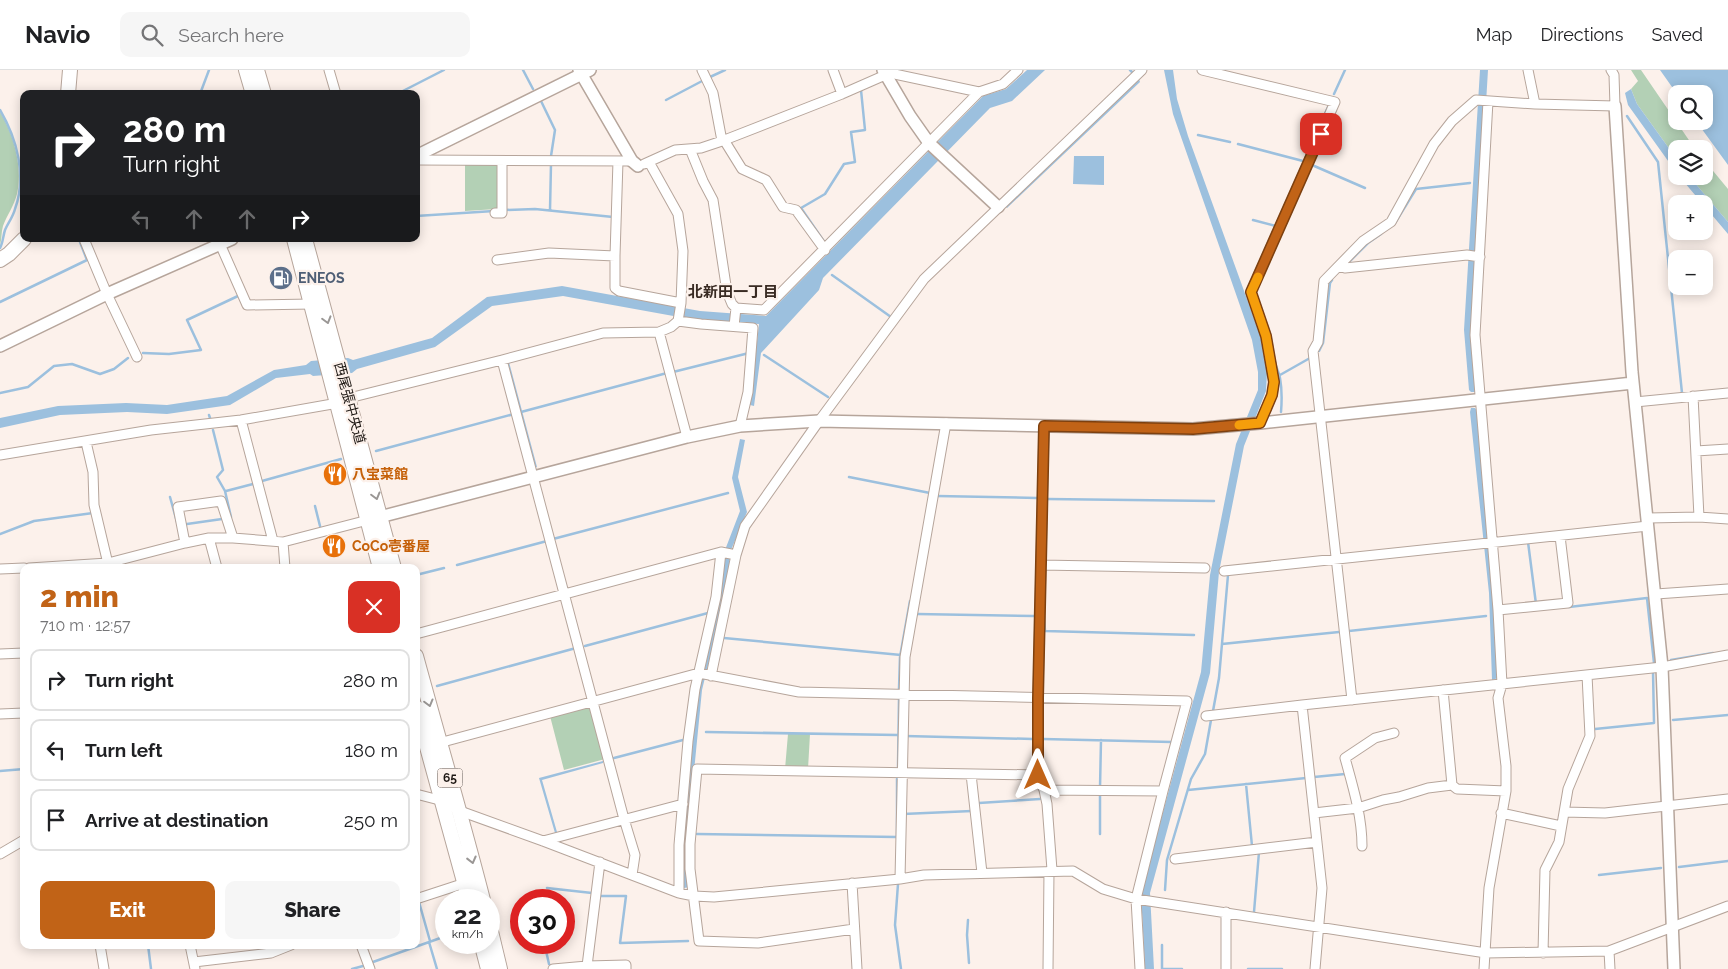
<!DOCTYPE html>
<html lang="en">
<head>
<meta charset="utf-8">
<style>
  :root { --surface:#fff; --page:#f6f6f6; --text:#202124; --muted:#757577; --line:#e0e0e0; --accent:#c16317 }
  body { margin:0; font-family:Raleway,"Noto Sans JP",sans-serif; background:var(--page); color:var(--text); height:100vh; display:flex; flex-direction:column; font-size:19px; white-space:nowrap }
  * { box-sizing:border-box; margin:0 }
  p { font-size:16px; color:var(--muted) }
  .icon { flex:none; width:28px; height:28px; fill:none; stroke:currentColor; stroke-width:2; stroke-linecap:round; stroke-linejoin:round }
  .map { position:relative; flex:1; overflow:hidden }
  .details { position:absolute; left:20px; top:494px; width:400px; height:385px; display:flex; flex-direction:column; background:var(--surface); border-radius:10px; box-shadow:0 2px 12px #0003 }
  .details>* { flex:none }
  .top-card { position:absolute; left:20px; top:20px; width:400px; height:152px; border-radius:10px; box-shadow:0 2px 12px #0003; background:#202124; color:#fff; overflow:hidden }
  .controls { position:absolute; left:1668px; top:15px; display:grid; gap:10px }
  .controls a { display:grid; place-items:center; width:45px; height:45px; border-radius:10px; background:var(--surface); box-shadow:0 2px 12px #0003; font-size:25px }
  .speed { position:absolute; left:435px; top:819px; display:flex; gap:10px; font-size:25px; font-weight:700; text-align:center }
  .speed>* { display:grid; place-content:center; width:65px; height:65px; border-radius:50%; background:var(--surface); box-shadow:0 2px 12px #0003; line-height:1 }
  .speed small { font-size:12px; font-weight:400 }
  .speed .limit { border:8px solid #d22; background:#fff; color:#111 }
  .pin { position:absolute; display:grid; place-items:center; width:42px; height:42px; color:#fff; margin:-21px; border-radius:10px; box-shadow:0 2px 8px #0006 }
  .me { position:absolute; width:55px; margin:-28px; rotate:0deg; stroke-linejoin:round; filter:drop-shadow(0 0 4px #0008) }
  .turn { display:flex; align-items:center; gap:18px; height:105px; padding:0 20px; font-size:22px }
  .turn .icon { width:65px; height:65px; stroke-width:2.5 }
  .turn b { display:block; font-size:35px; line-height:42px }
  .lanes { display:flex; align-items:center; height:48px; padding:0 20px; background:#0003; justify-content:center; gap:25px; direction:ltr }
  .lanes .off { opacity:.35 }
  .round { display:grid; place-items:center; flex:none; width:52px; height:52px; border-radius:10px; background:var(--page) }
  .head { display:flex; align-items:center; justify-content:space-between; height:85px; padding:0 20px }
  h1 { font-size:30px; font-weight:800; line-height:38px; color:var(--accent) }
  .primary-button { display:flex; gap:10px; margin-top:auto; padding:10px 20px }
  .primary-button a { flex:1; height:58px; border-radius:10px; background:var(--accent); color:#fff; font-size:20px; font-weight:800; line-height:58px; text-align:center }
  .primary-button a+a { background:var(--page); color:var(--text) }
  ul { padding:0; list-style:none }
  li { display:flex; align-items:center; gap:15px; height:62px; margin:0 10px 8px; padding:0 10px; border:2px solid var(--line); border-radius:10px }
  li div { flex:1 }
  li b { display:block; font-size:19px }
  li em { font-style:normal }
  header { display:flex; align-items:center; gap:30px; box-sizing:border-box; height:70px; padding:0 25px; background:var(--surface); border-bottom:1px solid var(--line) }
  header strong { font-size:24px }
  nav { display:flex; gap:28px; margin-inline-start:auto; font-size:18px }
  .search { width:350px; height:45px; background:var(--page); display:flex; align-items:center; gap:12px; box-sizing:border-box; padding:0 18px; border-radius:10px; color:var(--muted); font-size:19px }
  .map>svg:first-child { display:block }
</style>
</head>
<body>
<header>
<strong>Navio</strong>
<div class="search"><svg class="icon" aria-label="search" viewBox="0 0 24 24"><circle cx="10" cy="10" r="6"/><path d="M15 15l6 6"/></svg>Search here</div>
<nav><a>Map</a><a>Directions</a><a>Saved</a></nav>
</header>
<div class="map">
<svg width="1728" height="899" viewBox="0 0 1728 899">
  <rect width="100%" height="100%" fill="#fcf1eb"/>
  <path fill="#b3d0b5" d="M1631,0H1641L1695,79H1676V88L1637,34L1631,19L1638,11Z
    M0,42C14,65 23,97 17,124C14,136 7,145 3,156C1,162 2,169 0,175Z
    M1704,90L1728,119V152L1689,106H1704Z
    M465,94H495L498,97L497,139L465,141Z
    M586,636L591,638L605,689L564,700L550,646Z
    M788,664H810L808,699H785Z"/>
  <path fill="#9cc0de" d="M1027,0H1045L1012,31L990,38L823,208L819,220L761,283L754,336L750,335L759,254L701,251L563,226L492,236L435,277L357,299L352,303L313,306L310,304L276,308L230,335L167,344L127,342L60,345L0,358V348L58,336L126,333L167,335L227,326L274,300L306,295L311,291L348,288L353,290L432,268L487,227L562,216L700,241L766,246L983,26L1006,19Z
    M1164,0H1173L1177,29L1188,66L1260,265L1267,303L1266,321L1244,376L1219,502L1210,603L1150,823L1154,899H1145L1141,823L1201,602L1210,505L1236,374L1258,320V302L1252,270L1173,44Z
    M1480,0H1488L1472,265L1476,319L1475,322H1471L1469,320L1464,260Z
    M1660,0H1728V95L1696,51H1704V24H1677Z
    M1139,9L1140,12L1007,138L1005,136Z
    M1631,19L1637,34L1676,88V102L1628,35L1625,23Z
    M1074,86H1104V115L1073,114Z
    M1679,106H1689L1728,152V164Z
    M506,292H509L537,397L534,398Z
    M1471,338H1475L1477,341L1495,523L1498,608L1492,610L1489,523L1470,342Z
    M740,369L745,370L738,407L747,442L731,480L725,526L702,620L687,773L690,817L684,818L682,802V774L698,619L725,480L740,441L732,408Z
    M603,691V693L542,710L557,762L555,763L539,708Z"/>
  <g fill="none" stroke-linecap="round" stroke-linejoin="round">
    <path stroke="#9cc0de" stroke-width="2.5" d="M523,0L533,19
      M1130,0L1132,2
      M710,7L725,0
      M200,24L209,0
      M397,24L444,0
      M1334,24L1345,0
      M666,30L704,10
      M541,31L555,60L551,86
      M0,40C17,69 27,106 15,139C13,147 8,153 5,160C3,166 3,173 0,178
      M1627,46L1658,92L1682,323
      M1198,65L1230,72
      M1238,74L1303,91
      M1305,89L1328,37
      M1312,95L1365,118
      M505,140L535,139L613,147
      M550,140L551,94
      M416,146L494,141
      M1253,150L1276,156L1277,154
      M1395,153L1416,119L1470,113
      M825,173L801,138L825,124L844,94L855,92L851,62L865,60L861,20
      M1265,179L1271,167
      M1348,193L1368,173L1381,164
      M832,205L891,247
      M0,232L87,190L80,172
      M1319,281L1323,273L1330,213L1332,210
      M143,283L169,284L201,280L187,250L238,226
      M764,285L828,327
      M1275,292C1276,298 1279,302 1280,308C1282,319 1282,330 1281,342
      M673,302L749,283
      M1280,305L1310,288
      M0,323L28,317L54,296L72,294L100,304L114,299L128,288
      M521,342L667,303
      M209,345L211,351
      M213,360L223,400L217,407L225,421L231,447
      M376,381L514,344
      M849,407L930,423
      M262,411L341,389
      M226,421L253,414
      M937,426L1037,428
      M170,427L177,452
      M1047,429L1214,431
      M315,436L320,456
      M187,454L222,449
      M0,464L34,451L93,443
      M553,469L728,423
      M1528,472L1536,534
      M457,495L547,471
      M416,505L444,498
      M1569,537L1647,528L1654,593
      M917,544L1034,546
      M1044,546L1045,561L1194,565
      M1349,561L1486,546
      M724,568L901,585
      M1222,574L1339,562
      M585,576L708,543
      M1671,590L1713,583
      M437,616L576,578
      M899,619L900,587L910,531
      M1213,641L1219,608L1228,505
      M1673,650L1728,645
      M1595,659L1654,653L1653,601
      M706,662L898,665
      M905,666L1033,669
      M1043,669L1172,672
      M614,688L683,670
      M898,697L899,629
      M0,701L24,699
      M1314,707L1345,704
      M1246,714L1252,776
      M1100,718L1101,670
      M1188,720L1306,708
      M979,733L1040,729
      M903,744L972,741
      M697,764L897,767
      M1100,764V723
      M897,767V709
      M1679,797L1728,791
      M1599,805L1661,798
      M898,814L895,855L901,899
      M547,818L592,823
      M1165,820L1167,790L1191,709L1205,684L1211,650
      M599,826H626L620,873L688,871
      M419,832L430,871
      M1254,842L1259,782
      M968,850L967,865L969,893
      M429,872L437,899
      M544,872L549,894
      M148,875L151,899
      M373,892L446,866
      M352,899L363,896
      M1162,899V875
      M1162,899H1182
      M1248,899H1282"/>
    <g stroke="#b6a59b" stroke-width="11">
      <path id="minor" d="M329,0L336,24
        M702,0L713,23L722,71
        M833,0L842,24
        M1202,0L1335,32L1251,222L1266,266L1274,312L1272,325L1260,353
        M1528,0L1535,34
        M1488,31L1475,265L1498,540L1502,614L1498,628L1506,696V721
        M724,70L742,99L766,110L783,137L796,140L825,180
        M690,79L703,111L713,130L727,222L732,234L736,238L734,256
        M416,90L632,91
        M618,91L615,186V218L619,221L681,233
        M644,94L675,80L701,78L722,71L842,24L890,3L979,22
        M495,143H502V91
        M84,169L107,224L137,287
        M220,174L247,235L312,234
        M497,190L549,183L615,186
        M1339,196L1345,198L1467,185L1480,187
        M736,238L764,240L979,22L1003,14L1018,0
        M678,251L701,254L753,258L748,322L740,356
        M659,262L687,367
        M502,290L624,749L635,785L632,805
        M1693,326L1699,447
        M349,328L502,290L603,263L659,262L671,257L678,251L681,233L683,181L678,144L649,92
        M1635,332L1728,323
        M241,350L273,471
        M1044,356L1038,628V705L1044,720L1047,734L1052,800
        M86,372L93,402L94,435L109,498
        M1696,381L1728,379
        M0,385L151,360L241,350L338,333
        M1648,448L1699,447L1728,449
        M209,468L217,498
        M283,472L285,498
        M185,473L178,437L221,431L233,468
        M1041,495L1205,498
        M29,498L108,493L185,473L209,468H233L283,472L368,450
        M0,499L24,498
        M1224,501L1648,456
        M1656,524L1728,519
        M1498,540L1568,533L1560,466
        M416,564L721,482L736,485
        M0,584L24,583
        M711,606L736,485L745,456L819,351L924,209L1142,0
        M1443,620L1452,715
        M1352,630L1313,281L1318,272L1324,211L1363,171L1391,152L1434,74L1452,51L1476,30L1535,34L1615,36L1614,5L1611,0
        M0,644L24,643
        M1206,646L1302,635
        M439,673L699,603L799,622L1187,631L1163,721L1136,829L1140,899
        M971,704L982,803
        M1044,720L1163,721
        M416,724L443,731L460,741L543,771L679,823L694,826L714,827L900,809L924,805L1073,801L1103,819L1136,829L1486,883L1609,881L1728,836
        M1564,742L1605,743L1728,729
        M1314,743L1358,738L1383,730L1399,727L1428,718L1452,715L1457,719L1506,721L1489,818L1484,899
        M1501,743L1561,756
        M543,771L683,734
        M1362,776C1362,746 1353,717 1345,688L1375,668L1394,663
        M0,784L24,770
        M1175,789L1317,772
        M900,809L905,587L946,353
        M852,813L857,899
        M679,823V775L688,671L695,619L716,527L721,482
        M416,829L465,813
        M1226,842V899
        M854,859L758,873L699,871L690,799V774L697,699L1038,705
        M100,875L104,899
        M190,875L195,899
        M361,875L370,899
        M1609,881L1610,899
        M1543,883L1545,800L1559,772L1568,719L1590,666L1587,605
        M194,892L271,883L291,875
        M587,896L626,895V899
        M553,899L587,896L600,792
        M1048,899L1049,801
        M1315,899L1322,818L1302,635L1662,597L1728,585"/>
    </g>
    <g stroke="#b6a59b" stroke-width="14">
      <path id="tertiary" d="M579,0L632,91L638,96
        M883,0L910,46L929,73L998,137
        M1615,36L1632,302L1662,597L1674,899
        M416,86L590,0
        M0,276L107,224L232,169
        M372,449L687,367L740,356L819,351L1193,359L1260,353L1633,313"/>
    </g>
    <g stroke="#b6a59b" stroke-width="16">
      <path id="primary" d="M246,0L253,24
        M257,0L264,24
        M68,24L70,0
        M294,169L380,498
        M305,169L394,498
        M0,190L9,184L24,169
        M416,586C438,667 462,748 483,830
        M416,637L469,830
        M489,853L500,899
        M481,872L488,899"/>
    </g>
    <use href="#minor" stroke="#fff" stroke-width="9"/>
    <use href="#tertiary" stroke="#fff" stroke-width="11"/>
    <use href="#primary" stroke="#fff" stroke-width="14"/>
  </g>
  <defs><path id="oneway-chevron" d="M-2-3.5L2.5 0L-2 3.5" fill="none" stroke-width="1.6" stroke-linecap="round" stroke-linejoin="round" transform="scale(1.25)"/></defs>
  <g stroke="#9a9795">
    <use href="#oneway-chevron" transform="translate(327 250) rotate(74)"/>
    <use href="#oneway-chevron" transform="translate(376 426) rotate(75)"/>
    <use href="#oneway-chevron" transform="translate(429 633) rotate(75)"/>
    <use href="#oneway-chevron" transform="translate(472 790) rotate(76)"/>
  </g>
  <g fill="none" stroke-linecap="round" stroke-linejoin="round">
    <g stroke="#7d400f" stroke-width="12">
      <path id="route" d="M1038,705V628L1044,356L1193,359L1260,353L1272,325L1274,312L1266,266L1251,222L1321,64"/>
    </g>
    <use href="#route" stroke="#c16317" stroke-width="9"/>
    <path stroke="#f59e0b" stroke-width="9" d="M1239,355L1260,353L1272,325L1274,312L1266,266L1251,222L1258,207"/>
  </g>
  <defs>
    <g id="fuel-disc" transform="scale(1.25)"><circle r="9.5" fill="#5c6f8a" stroke="#fcf1eb"/><path d="M-5.5-6h7V0h2V4h1.3V-2.5L3-4.5l.8-.8L6-3V5H2.5V1h-1V6h-7ZM-4.2-4.7v3.2H.2V-4.7Z" fill="#fff"/></g>
    <g id="restaurant-disc" transform="scale(1.25)"><circle r="9.5" fill="#e8710a" stroke="#fcf1eb"/><path d="M-5-6h1v4h1v-4h1v4h1v-4h1v5L-1.5 .5V6h-2V.5L-5-1ZM5-6V6H3V1.5H1.5Q1.5-4 5-6Z" fill="#fff"/></g>
  </defs>
  <g fill-rule="evenodd">
    <use href="#fuel-disc" x="281" y="208"/>
    <use href="#restaurant-disc" x="335" y="404"/>
    <use href="#restaurant-disc" x="334" y="476"/>
  </g>
  <g text-anchor="middle" dominant-baseline="central" stroke-width="4.5" stroke-linejoin="round" paint-order="stroke">
    <rect fill="#fcf1eb" stroke="#615954" stroke-width="1" x="437.5" y="698.5" width="25" height="19" rx="4"/>
    <g font-size="12" font-weight="bold" fill="#1e1814">
      <text x="450" y="708">65</text>
    </g>
    <g font-size="14" font-weight="bold" fill="#4e5e75" stroke="#fcf1eb" text-anchor="start">
      <text x="298" y="208">ENEOS</text>
    </g>
    <g font-size="14" fill="#1e1814" stroke="#fcf1eb">
      <text transform="translate(350 333) rotate(75)">西尾張中央道</text>
    </g>
    <g font-size="14" font-weight="bold" fill="#c56008" stroke="#fcf1eb" text-anchor="start">
      <text x="352" y="404">八宝菜館</text>
      <text x="352" y="476">CoCo壱番屋</text>
    </g>
    <g font-size="15" font-weight="bold" fill="#392b23" stroke="#fcf1eb">
      <text x="733" y="222">北新田一丁目</text>
    </g>
  </g>
</svg>
<div class="controls">
<a><svg class="icon" aria-label="search" viewBox="0 0 24 24"><circle cx="10" cy="10" r="6"/><path d="M15 15l6 6"/></svg></a>
<a><svg class="icon" aria-label="layers" viewBox="0 0 24 24"><path d="M12 4l9 5-9 5-9-5zM3 14l9 5 9-5"/></svg></a>
<a>+</a>
<a>−</a>
</div>
<div class="speed"><div>22<small>km/h</small></div><div class="limit">30</div></div>
<div class="pin" style="left:1321px;top:64px;background:#d93025"><svg class="icon" aria-label="arrive" viewBox="0 0 24 24"><path d="M6 21V4h12l-3 4 3 4H6"/></svg></div>
<svg class="me" style="left:1038px;top:705px" viewBox="-20 -20 40 40"><path d="M0-17L14 15 0 8-14 15z" fill="#c16317" stroke="#fff" stroke-width="4"/></svg>
<div class="top-card">
<div class="turn"><svg class="icon" aria-label="right" viewBox="0 0 24 24"><path d="M7 20v-9h11M14 6l5 5-5 5"/></svg><div><b>280 m</b>Turn right</div></div>
<div class="lanes"><svg class="icon off" aria-label="left" viewBox="0 0 24 24"><path d="M17 20v-9H6M10 6l-5 5 5 5"/></svg><svg class="icon off" aria-label="ahead" viewBox="0 0 24 24"><path d="M12 20V5M6 11l6-6 6 6"/></svg><svg class="icon off" aria-label="ahead" viewBox="0 0 24 24"><path d="M12 20V5M6 11l6-6 6 6"/></svg><svg class="icon" aria-label="right" viewBox="0 0 24 24"><path d="M7 20v-9h11M14 6l5 5-5 5"/></svg></div>
</div>
<section class="details">
<div class="head"><div><h1>2 min</h1><p>710 m · 12:57</p></div><a class="round" style="background:#d93025;color:#fff"><svg class="icon" aria-label="close" viewBox="0 0 24 24"><path d="M6 6l12 12M18 6L6 18"/></svg></a></div>
<ul>
<li><svg class="icon" aria-label="right" viewBox="0 0 24 24"><path d="M7 20v-9h11M14 6l5 5-5 5"/></svg><div><b>Turn right</b></div><em>280 m</em></li>
<li><svg class="icon" aria-label="left" viewBox="0 0 24 24"><path d="M17 20v-9H6M10 6l-5 5 5 5"/></svg><div><b>Turn left</b></div><em>180 m</em></li>
<li><svg class="icon" aria-label="arrive" viewBox="0 0 24 24"><path d="M6 21V4h12l-3 4 3 4H6"/></svg><div><b>Arrive at destination</b></div><em>250 m</em></li>
</ul>
<div class="primary-button"><a>Exit</a><a>Share</a></div>
</section>
</div>
</body>
</html>
